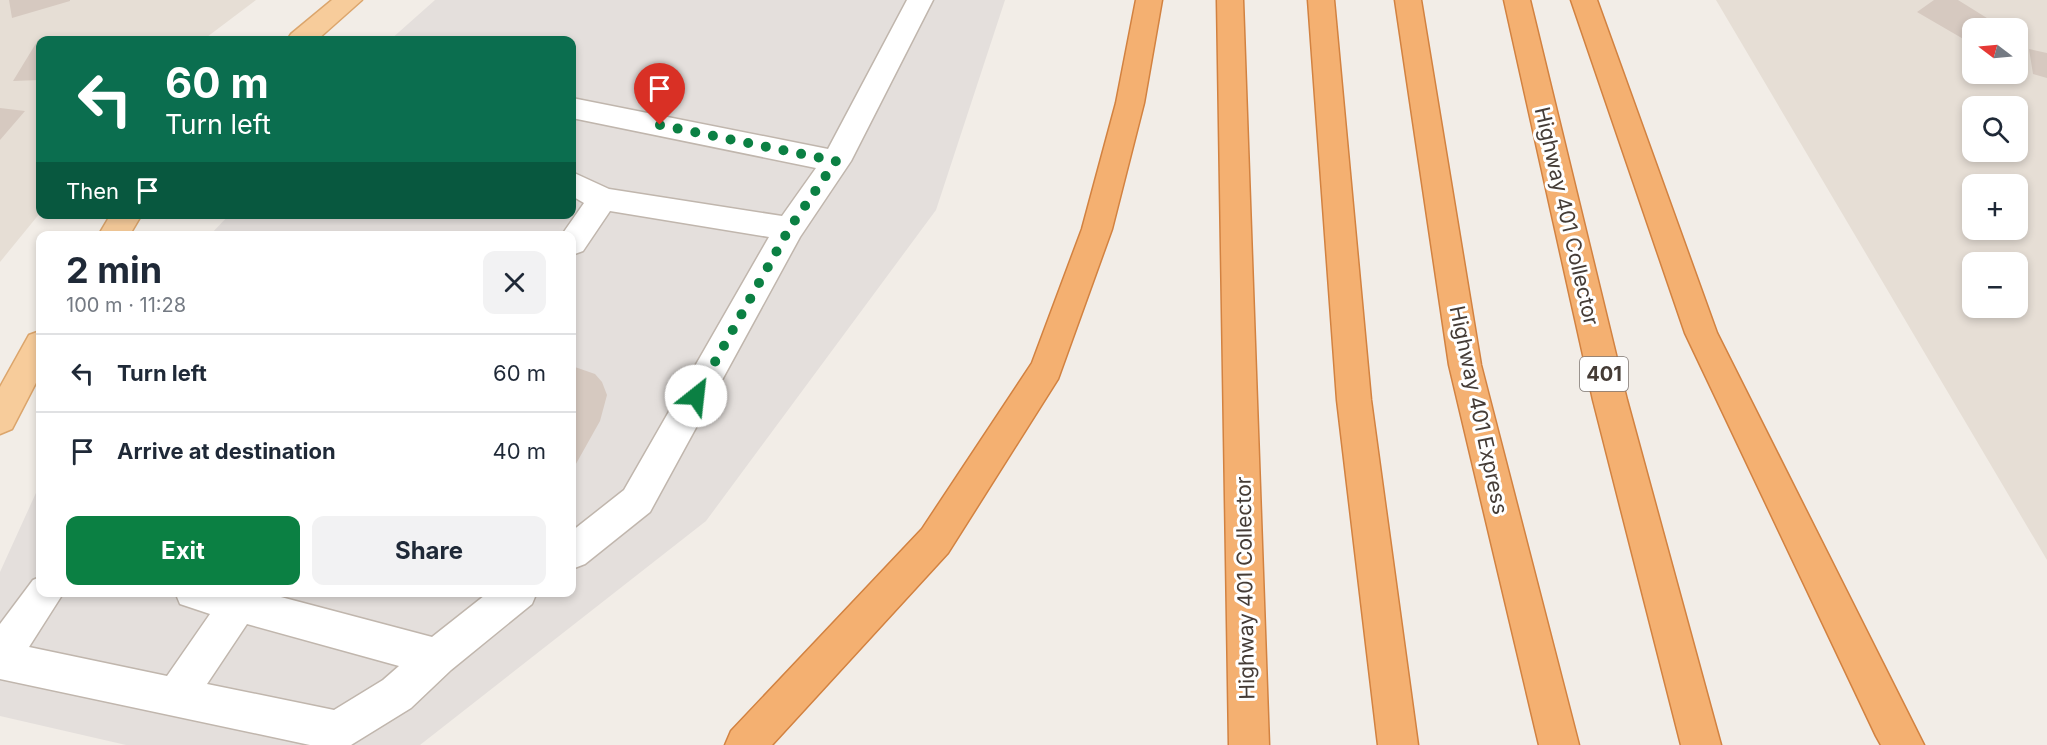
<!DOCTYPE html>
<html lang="en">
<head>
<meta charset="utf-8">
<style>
  :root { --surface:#fff; --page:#f2f2f3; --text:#1f2937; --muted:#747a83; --line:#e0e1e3; --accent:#0b8043 }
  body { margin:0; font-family:Inter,sans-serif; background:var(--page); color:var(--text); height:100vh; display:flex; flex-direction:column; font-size:22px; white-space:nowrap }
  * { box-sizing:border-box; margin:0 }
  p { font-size:20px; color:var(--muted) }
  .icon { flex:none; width:33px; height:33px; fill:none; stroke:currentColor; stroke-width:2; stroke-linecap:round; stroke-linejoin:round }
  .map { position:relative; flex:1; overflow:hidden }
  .side { position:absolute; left:36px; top:231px; width:540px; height:366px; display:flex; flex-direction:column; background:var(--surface); border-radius:12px; box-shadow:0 3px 9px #0003 }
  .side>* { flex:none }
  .top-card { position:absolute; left:36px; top:36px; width:540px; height:183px; border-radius:12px; box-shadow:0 3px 9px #0003; background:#0b6e4f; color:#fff; overflow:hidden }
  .needle { width:39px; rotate:286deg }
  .fabs { position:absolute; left:1962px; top:18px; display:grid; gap:12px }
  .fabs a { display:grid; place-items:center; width:66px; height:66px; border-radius:12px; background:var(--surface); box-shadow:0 3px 9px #0003; font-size:30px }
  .pin { position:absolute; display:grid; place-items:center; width:51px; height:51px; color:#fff; margin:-62px -26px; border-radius:50% 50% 50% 0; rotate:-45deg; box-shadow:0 0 6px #0007 }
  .pin .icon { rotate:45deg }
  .me { position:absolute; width:66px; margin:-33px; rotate:29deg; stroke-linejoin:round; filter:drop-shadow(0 0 4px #0008) }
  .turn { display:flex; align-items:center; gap:21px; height:126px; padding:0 30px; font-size:27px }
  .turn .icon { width:78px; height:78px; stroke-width:2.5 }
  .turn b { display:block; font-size:42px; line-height:51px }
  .then { display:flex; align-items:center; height:57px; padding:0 30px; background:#0003; gap:12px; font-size:22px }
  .round { display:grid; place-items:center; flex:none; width:63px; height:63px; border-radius:12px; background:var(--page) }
  .summary { display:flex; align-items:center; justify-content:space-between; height:102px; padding:0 30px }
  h1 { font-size:36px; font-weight:700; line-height:45px }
  .cta { display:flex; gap:12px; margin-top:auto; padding:12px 30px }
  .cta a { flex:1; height:69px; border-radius:12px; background:var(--accent); color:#fff; font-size:24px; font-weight:700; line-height:69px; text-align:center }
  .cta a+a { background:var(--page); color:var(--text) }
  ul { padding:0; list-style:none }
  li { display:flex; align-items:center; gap:18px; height:78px; padding:0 30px; border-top:2px solid var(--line) }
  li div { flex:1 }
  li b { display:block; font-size:22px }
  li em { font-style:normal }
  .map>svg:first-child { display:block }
</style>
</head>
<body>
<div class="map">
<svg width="2047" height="745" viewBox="0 0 2047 745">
  <rect width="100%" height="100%" fill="#f2ede7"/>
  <path fill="#e6ded5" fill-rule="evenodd" d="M0,0H256L203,40H40V213L0,262Z
    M1716,0H2047V560ZM1972,28H2018V74H1972ZM1972,106H2018V152H1972ZM1972,184H2018V230H1972ZM1972,262H2018V308H1972Z"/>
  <path fill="#e4dfdc" d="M435,0H1005L936,210L706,521L420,745H126L0,716V572L40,484V592H572V236L210,235L229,215L572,214V40H390Z"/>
  <path fill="#d6c9c0" d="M9,0H70V1L12,18Z
    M1934,0H1958L2003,28H1972V44L1917,12Z
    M38,40L40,39V80L13,81Z
    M2029,49L2047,53V78L2033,74Z
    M0,108L25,111L0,140Z
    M572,366L595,374L602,382L607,395L600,421L572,471Z"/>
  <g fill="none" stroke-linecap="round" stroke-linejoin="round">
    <g stroke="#c0b6ad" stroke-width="3">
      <path id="minor" d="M907,0H933L851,161L800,237L650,512L585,564L572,569V531L624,490L769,237L610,211L583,251L572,255V236H561L584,203L572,196V172L609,189L782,216L816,168L572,118V98L828,149Z
        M40,577V592H64L29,647L167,676L210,614L180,604L175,592H262L432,637L489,592H537L532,604L451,670L411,708L351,745H310L0,679V624L33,580ZM247,624L399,666L383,680L334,710L207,684Z"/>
    </g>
    <g stroke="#dba56c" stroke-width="3">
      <path id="major" d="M332,0H362L317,40H287L291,34Z
        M111,214H142L129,236H98Z
        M40,331V375L12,429L0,434V387L29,335Z"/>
    </g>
    <g stroke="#d28241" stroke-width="3">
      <path id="highway" d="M1136,0H1162L1144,103L1112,229L1058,379L948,553L772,745H725L731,731L922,529L1032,363L1082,229L1116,103Z
        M1217,0H1243L1269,745H1229Z
        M1308,0H1334L1371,400L1418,745H1378L1337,400Z
        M1395,0H1421L1481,365L1579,745H1539L1449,365Z
        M1504,0H1530L1627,400L1721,745H1681L1593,400Z
        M1571,0H1597L1717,333L1924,745H1881L1876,736L1685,333Z"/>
    </g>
    <use href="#minor" fill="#fff" fill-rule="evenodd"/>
    <use href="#major" fill="#f7cc9b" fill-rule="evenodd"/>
    <use href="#highway" fill="#f4b071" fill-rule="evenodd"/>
  </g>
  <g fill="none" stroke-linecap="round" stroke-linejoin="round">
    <path stroke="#0b8043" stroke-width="10" stroke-dasharray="0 18" d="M660,125L836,161L789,229L696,396"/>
  </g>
  <g text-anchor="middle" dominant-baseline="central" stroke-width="6" stroke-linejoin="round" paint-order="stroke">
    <rect fill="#fff" stroke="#7d7672" stroke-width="1.5" x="1580" y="357" width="48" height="34" rx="4.5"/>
    <g font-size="20" font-weight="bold" fill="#453c36">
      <text x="1604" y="374">401</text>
    </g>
    <g font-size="21" fill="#453c36" stroke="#fff">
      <text transform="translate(1567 216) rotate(77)">Highway 401 Collector</text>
      <text transform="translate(1479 410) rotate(78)">Highway 401 Express</text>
      <text transform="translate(1245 588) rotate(-91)">Highway 401 Collector</text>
    </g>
  </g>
</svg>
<div class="fabs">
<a><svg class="needle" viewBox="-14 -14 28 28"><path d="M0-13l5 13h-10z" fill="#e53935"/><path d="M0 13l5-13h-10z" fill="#747a83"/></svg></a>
<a><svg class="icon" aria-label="search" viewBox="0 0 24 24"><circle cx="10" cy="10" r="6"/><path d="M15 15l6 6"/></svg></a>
<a>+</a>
<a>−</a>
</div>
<div class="pin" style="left:660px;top:125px;background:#d93025"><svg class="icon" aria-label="arrive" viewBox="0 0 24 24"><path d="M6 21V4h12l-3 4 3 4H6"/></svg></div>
<svg class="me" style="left:696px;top:396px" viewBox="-20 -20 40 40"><circle r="19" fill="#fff"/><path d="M0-13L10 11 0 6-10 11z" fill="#0b8043"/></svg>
<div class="top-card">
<div class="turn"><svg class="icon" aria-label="left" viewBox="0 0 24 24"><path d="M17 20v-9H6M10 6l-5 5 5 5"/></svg><div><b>60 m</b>Turn left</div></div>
<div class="then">Then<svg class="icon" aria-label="arrive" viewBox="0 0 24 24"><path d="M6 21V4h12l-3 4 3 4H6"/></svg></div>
</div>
<section class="side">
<div class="summary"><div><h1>2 min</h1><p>100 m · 11:28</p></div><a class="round"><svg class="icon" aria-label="close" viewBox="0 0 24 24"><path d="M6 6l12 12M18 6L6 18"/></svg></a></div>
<ul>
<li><svg class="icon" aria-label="left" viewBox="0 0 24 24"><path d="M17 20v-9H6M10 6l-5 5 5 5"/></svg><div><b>Turn left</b></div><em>60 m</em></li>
<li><svg class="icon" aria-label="arrive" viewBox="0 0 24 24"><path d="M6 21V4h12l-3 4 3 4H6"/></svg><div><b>Arrive at destination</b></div><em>40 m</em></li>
</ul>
<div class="cta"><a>Exit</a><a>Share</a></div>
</section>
</div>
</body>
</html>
